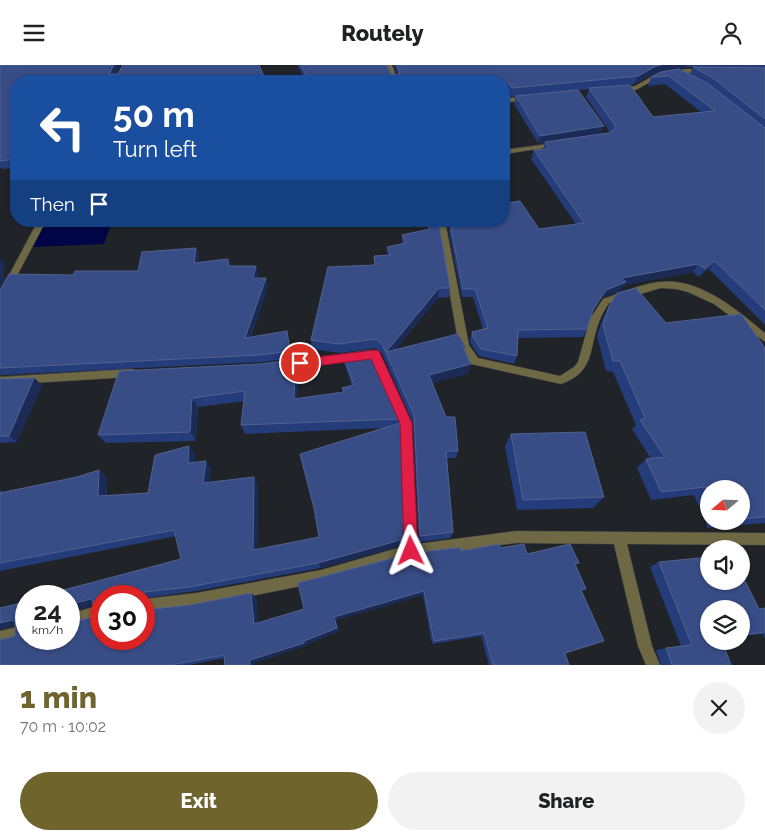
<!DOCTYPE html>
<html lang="en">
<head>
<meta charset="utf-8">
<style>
  :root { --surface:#fff; --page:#f2f2f2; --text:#202124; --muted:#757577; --accent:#6f642c }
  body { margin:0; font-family:Raleway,sans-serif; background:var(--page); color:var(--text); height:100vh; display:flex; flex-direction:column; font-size:19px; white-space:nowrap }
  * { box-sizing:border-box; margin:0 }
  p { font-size:16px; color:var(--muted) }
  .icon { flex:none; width:28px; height:28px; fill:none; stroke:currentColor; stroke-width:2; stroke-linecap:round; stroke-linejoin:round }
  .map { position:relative; height:600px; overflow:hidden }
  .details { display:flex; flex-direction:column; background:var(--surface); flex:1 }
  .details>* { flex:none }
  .hud { position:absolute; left:10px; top:10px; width:500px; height:152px; border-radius:20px; box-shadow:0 1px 4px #0004; background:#1a4fa0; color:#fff; overflow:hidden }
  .needle { width:32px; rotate:251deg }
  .tools { position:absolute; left:700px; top:415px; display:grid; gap:10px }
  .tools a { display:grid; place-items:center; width:50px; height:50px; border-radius:50%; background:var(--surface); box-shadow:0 1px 4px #0004; font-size:25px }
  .speed { position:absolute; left:15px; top:520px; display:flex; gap:10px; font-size:25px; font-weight:700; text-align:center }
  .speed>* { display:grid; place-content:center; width:65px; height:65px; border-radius:50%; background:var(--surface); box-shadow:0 1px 4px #0004; line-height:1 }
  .speed small { font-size:12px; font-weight:400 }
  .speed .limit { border:8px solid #d22; background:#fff; color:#111 }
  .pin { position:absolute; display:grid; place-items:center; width:42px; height:42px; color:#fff; margin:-21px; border:2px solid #fff; border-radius:50%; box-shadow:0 1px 5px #0007 }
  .me { position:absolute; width:55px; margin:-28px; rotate:358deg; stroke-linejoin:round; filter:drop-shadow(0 0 4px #0008) }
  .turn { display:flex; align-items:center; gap:18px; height:105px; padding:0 20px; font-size:22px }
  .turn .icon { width:65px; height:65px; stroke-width:2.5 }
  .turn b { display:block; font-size:35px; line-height:42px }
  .then { display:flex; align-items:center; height:48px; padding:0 20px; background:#0003; gap:10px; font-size:19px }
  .round { display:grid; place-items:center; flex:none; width:52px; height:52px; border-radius:26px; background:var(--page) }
  .summary { display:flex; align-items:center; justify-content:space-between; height:85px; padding:0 20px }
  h1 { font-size:30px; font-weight:800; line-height:38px; color:var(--accent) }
  .cta { display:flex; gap:10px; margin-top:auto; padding:10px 20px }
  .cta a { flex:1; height:58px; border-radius:30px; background:var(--accent); color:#fff; font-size:20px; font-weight:800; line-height:58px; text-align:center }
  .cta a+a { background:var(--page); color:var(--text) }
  header { display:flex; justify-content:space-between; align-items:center; height:65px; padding:0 20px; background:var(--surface); font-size:22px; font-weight:800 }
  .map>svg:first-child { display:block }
</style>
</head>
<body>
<header><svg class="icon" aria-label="menu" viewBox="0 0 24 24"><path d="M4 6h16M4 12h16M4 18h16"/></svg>Routely<svg class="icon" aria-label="person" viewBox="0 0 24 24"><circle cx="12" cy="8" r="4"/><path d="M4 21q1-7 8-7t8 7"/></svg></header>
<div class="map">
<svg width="765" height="600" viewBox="0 0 765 600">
  <rect width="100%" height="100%" fill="#202328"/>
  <path fill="#010548" d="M45,156H112L104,179L33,182Z"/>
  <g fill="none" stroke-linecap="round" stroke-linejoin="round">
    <g stroke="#3d4045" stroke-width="1">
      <path id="minor" d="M386,0H392L398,16H392Z
        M686,4H704L707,6C701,9 694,7 688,8C678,8 665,10 656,14C644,19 630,33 616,25L635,21L653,11Z
        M528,31L531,33L530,34L504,38V34Z
        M555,78L557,79V81L504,89V85Z
        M38,156H46L3,237L0,238V227Z
        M437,156H445L469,280L478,293L560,311L574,302L578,297L590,254L603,234C621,228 640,219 659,217C699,212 736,244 765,268V277L714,239L688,227L676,224L661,223L609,238C606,243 603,247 601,252C588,280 597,307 561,319L471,299L459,281Z
        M375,285L378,286L380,289L411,358L417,479L516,466L765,468V480L627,479L652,581L660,600H646L638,581L614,479L516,478L411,492L321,517L196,542L144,548V534L196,528L321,505L405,481L401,358L372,293L280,305L276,304L275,301L276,298L280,297Z
        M131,304L135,305L136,308L135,311L131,312L0,320V312Z
        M101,540V554L69,563V549Z
        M26,560V574L0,580V566Z"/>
    </g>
    <use href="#minor" fill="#6f6844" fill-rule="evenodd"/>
  </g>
  <path fill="#253c7a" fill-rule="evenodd" d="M0,0L117,9L259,0L16,16V103L2,104L0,102Z
    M297,0H387L391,9L398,10L394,0H765V260L709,204L699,212L693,207L624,220L621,225L601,233L592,248L587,264L583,272L518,273L517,291L514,299L479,291L471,279L470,275L472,267L483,264L473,232H462L449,167L450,159L449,156H504L507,138L539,164L576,159L531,94L534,85H543L545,78H538L514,39L516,31L601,69L608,68L610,67L586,32L589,24L510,32L507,26H504V16H306ZM686,2H693L690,9L673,5ZM659,8L651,12L648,21L665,19L701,47L653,52L628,20L634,19L653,9Z
    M439,159L450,223L449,232L438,233L395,285L458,269L465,281L464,285L469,308L432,318L458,386L456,393H447L453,467L451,473L419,477L413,358L382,288L375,283L340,288L312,284L311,275L374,200V191L387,190V182L402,179V170L428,165V161Z
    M196,183L199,191L198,198L228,194L231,201H256L258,209L257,213L268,221L251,272L288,273L292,293L263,297L0,310V225L73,210L138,206Z
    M617,228L666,258L765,283V458L707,463L704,440H698L694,430L651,435L637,403L646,394H651L632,364L636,360L613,307L606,306L597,271L603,253ZM709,424H741V456H709Z
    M343,289L400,349L404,474L403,480L321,503L196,526L144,533V531H101V574L190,540L256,532L258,558L304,544L461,486L500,483L575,501L581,527L565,588L569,600H489L481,571L432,579L423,530L336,555L339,566L307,579V580L254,598L255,600H225V593L189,600H0L15,571V561L0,543L26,574L92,552L93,540L69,548V531L181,494L176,471L0,506V425L3,427L77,412L99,405L107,412V431L148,428L195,388L194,397L211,403L209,418L258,420L257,484L319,472L384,363L245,369L241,360L244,336L198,342L196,376L106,378L98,370L260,299L292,295L298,322L297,333L343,328L342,323L352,321L344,298Z
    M34,313L42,320L17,377L0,378V314Z
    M511,369L604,432L593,443L517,445L505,381Z
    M659,497L759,544L765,543V574L763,569L741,571V544H709L731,600H661L656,585L666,583L681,581L650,502Z"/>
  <path fill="#1b2b55" d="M114,0H121L113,16L109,9Z
    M661,0H687L686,2L653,9L634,19L638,11L656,1Z
    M604,61L601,69L599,70L538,78L540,71Z
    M196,183L199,191L197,206L194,198Z
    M0,192L5,199L3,211L5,213L0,223Z
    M715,196L709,204L699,212L705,204Z
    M698,199L693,207L624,220L621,225L601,233L588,253L593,245L606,225L622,213Z
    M256,201L258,209L255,221L253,213Z
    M266,213L268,221L248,280L245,273Z
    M439,223L438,233L388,293L386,287Z
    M292,295L298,322L297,343L294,334Z
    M471,299L469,308L428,319L429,310Z
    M34,313L42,320L17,377L9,371Z
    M192,333L198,342L196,376L190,367Z
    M189,381L195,388L194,405L188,398Z
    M206,396L211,403L209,425L203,418Z
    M99,405L107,412V438L98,431Z
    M254,412L258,420L257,491L253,485Z
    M404,474L403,480L321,503L318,498Z
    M424,526L423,530L336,555L339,566L307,579V580L254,598L255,600H250V595L304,576L334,552Z
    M135,528L142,531H135Z
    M251,528L256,532L258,562L254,559Z
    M90,534L100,538L69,548V540Z
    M13,555L26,558L0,564V558Z"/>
  <path fill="#384c85" stroke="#516292" d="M0,0H114L109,9H118L123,0H259L266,16H16V94L0,96Z
    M301,0H387L391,9L398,10L400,7L397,0H661L656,1L638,11L512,23L508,18H504V16H309Z
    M693,2L765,3V54L713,13Z
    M679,4L707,18L765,63V245L715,196L705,204L698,199L622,213L626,217L606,225L593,245L587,264L518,265L517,291L481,284L473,272L472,267L488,263L475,224H463L450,158H453V156H504V130L507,138L520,136L539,164L584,158L534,85L549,84L545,77L608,68L615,64L616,62L589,23L630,20L653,52L715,46L669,11L651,12L661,7Z
    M578,25L604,61L540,71L516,31Z
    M439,159L450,223H439L386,287L458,269L465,281L462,280L471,299L429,310L446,352H455L458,386H446L453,467L420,471L414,350L382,279L375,274L339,279L311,275L328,202L375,200L374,191L391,190L387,182L406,178L402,170L430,164L428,161Z
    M196,183L194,198L228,194V201H256L253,213H266L245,273L287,266L290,286L260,290L0,303V225L9,209L73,210L75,206H138L142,187Z
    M636,223L666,258L741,249L765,283V452L741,454V424H709V430L705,422L661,427L646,394L665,392L640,355L645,353L620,296H613L603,260L609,241L617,228Z
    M371,285L400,349V356L399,354L241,360L245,326L192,333L190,367L98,370L119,306L260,299L292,295L295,312L294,334L344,327L342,323L354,320L343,289Z
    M34,313L9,371H0V314Z
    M400,358L404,474L318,498L189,522L135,528V531H101V574H144V545L190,540L251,528L254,559L304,544L298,518L412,488L455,483H461V486L499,479L500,483L524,479L527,489L570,479L579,498L575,499L586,524L581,525L604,576L565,588L569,600H493L484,568L434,576L424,526L334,552L337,563L304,576V578L250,595V600H225L224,590L171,600H0V575L15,571V557L13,555L0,558V543L26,537V574H69V558L92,552L93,536L90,534L69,540V531H41L181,494L174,465L0,498V428L77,412L99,405L98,431L148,428L155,390L189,381L188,398L206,396L203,418L254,412L253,485L319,472L314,443L300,389Z
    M585,367L604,432L523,435L511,369Z
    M709,492V516H741V508L759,544L765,543V567L741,570V544H709V576H722L731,600H672L666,583L692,580L659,497Z"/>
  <path fill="#e11d48" stroke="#92132f" d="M375,285L379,286L412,358L418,486L416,491L411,493L406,491L404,486L400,358L371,294L300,303L294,298L300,294Z"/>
</svg>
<div class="tools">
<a><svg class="needle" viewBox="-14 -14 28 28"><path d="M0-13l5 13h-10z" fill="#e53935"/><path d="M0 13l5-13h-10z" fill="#757577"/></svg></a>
<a><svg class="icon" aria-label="sound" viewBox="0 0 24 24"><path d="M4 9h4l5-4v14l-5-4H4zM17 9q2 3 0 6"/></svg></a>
<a><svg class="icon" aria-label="layers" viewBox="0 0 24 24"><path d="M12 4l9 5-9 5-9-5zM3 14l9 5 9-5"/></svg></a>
</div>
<div class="speed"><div>24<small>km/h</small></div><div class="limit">30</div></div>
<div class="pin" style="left:300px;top:298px;background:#d93025"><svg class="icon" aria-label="arrive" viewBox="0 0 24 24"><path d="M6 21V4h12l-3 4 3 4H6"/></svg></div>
<svg class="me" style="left:411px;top:486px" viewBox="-20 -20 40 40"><path d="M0-17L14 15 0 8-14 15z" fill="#e11d48" stroke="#fff" stroke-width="4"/></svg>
<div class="hud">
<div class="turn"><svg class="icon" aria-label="left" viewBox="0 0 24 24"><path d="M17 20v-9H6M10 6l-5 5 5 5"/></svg><div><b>50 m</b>Turn left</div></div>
<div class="then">Then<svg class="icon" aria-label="arrive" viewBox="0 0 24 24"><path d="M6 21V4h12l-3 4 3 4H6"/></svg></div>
</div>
</div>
<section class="details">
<div class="summary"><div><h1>1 min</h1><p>70 m · 10:02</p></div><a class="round"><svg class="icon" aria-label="close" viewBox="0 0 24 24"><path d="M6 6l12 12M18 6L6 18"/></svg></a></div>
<div class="cta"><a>Exit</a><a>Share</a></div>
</section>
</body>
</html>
